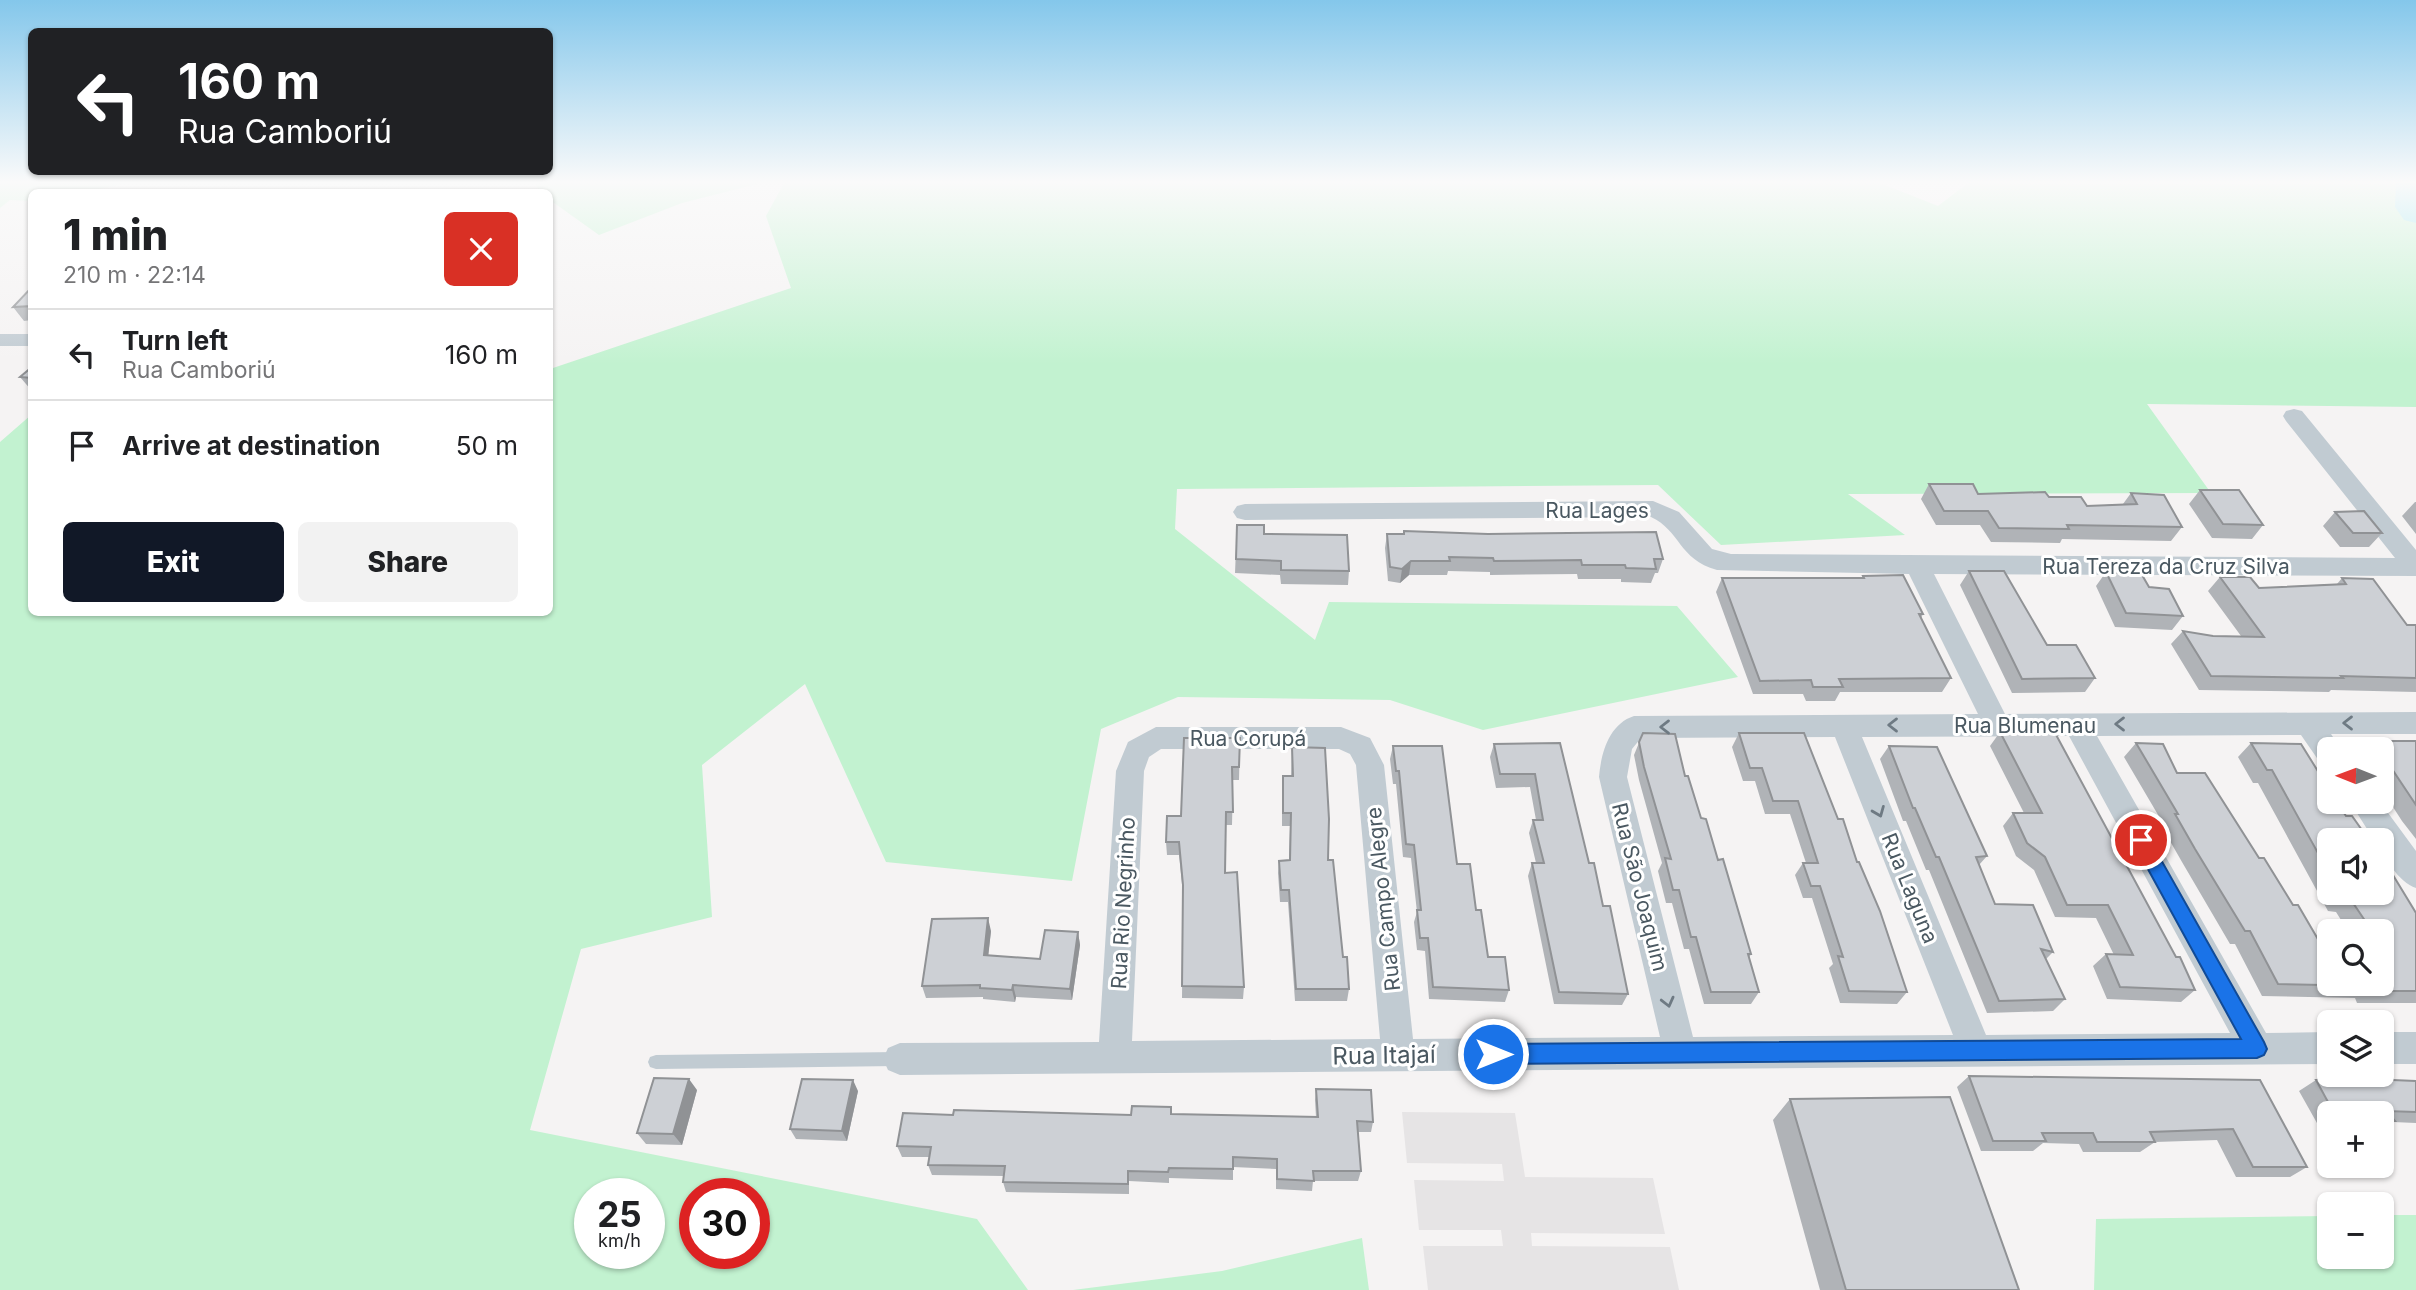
<!DOCTYPE html>
<html lang="en">
<head>
<meta charset="utf-8">
<style>
  :root { --surface:#fff; --page:#f2f2f2; --text:#202124; --muted:#757577; --line:#e0e0e0; --accent:#111827 }
  body { margin:0; font-family:Inter,sans-serif; background:var(--page); color:var(--text); height:100vh; display:flex; flex-direction:column; font-size:26px; white-space:nowrap }
  * { box-sizing:border-box; margin:0 }
  p { font-size:23px; color:var(--muted) }
  .icon { flex:none; width:38px; height:38px; fill:none; stroke:currentColor; stroke-width:2; stroke-linecap:round; stroke-linejoin:round }
  .map { position:relative; flex:1; overflow:hidden }
  .side { position:absolute; left:28px; top:189px; width:525px; height:427px; display:flex; flex-direction:column; background:var(--surface); border-radius:10px; box-shadow:0 2px 5px #0004 }
  .side>* { flex:none }
  .guide { position:absolute; left:28px; top:28px; width:525px; height:147px; border-radius:10px; box-shadow:0 2px 5px #0004; background:#202124; color:#fff; overflow:hidden }
  .needle { width:46px; rotate:271deg }
  .fabs { position:absolute; left:2317px; top:737px; display:grid; gap:14px }
  .fabs a { display:grid; place-items:center; width:77px; height:77px; border-radius:10px; background:var(--surface); box-shadow:0 2px 5px #0004; font-size:35px }
  .speed { position:absolute; left:574px; top:1178px; display:flex; gap:14px; font-size:35px; font-weight:700; text-align:center }
  .speed>* { display:grid; place-content:center; width:91px; height:91px; border-radius:50%; background:var(--surface); box-shadow:0 2px 5px #0004; line-height:1 }
  .speed small { font-size:18px; font-weight:400 }
  .speed .limit { border:10px solid #d22; background:#fff; color:#111 }
  .pin { position:absolute; display:grid; place-items:center; width:60px; height:60px; color:#fff; margin:-30px; border:4px solid #fff; border-radius:50%; box-shadow:0 2px 7px #0007 }
  .me { position:absolute; width:77px; margin:-38px; rotate:90deg; stroke-linejoin:round; filter:drop-shadow(0 0 5px #0008) }
  .turn { display:flex; align-items:center; gap:24px; height:147px; padding:0 35px; font-size:32px }
  .turn .icon { width:91px; height:91px; stroke-width:2.5 }
  .turn b { display:block; font-size:49px; line-height:60px }
  .round { display:grid; place-items:center; flex:none; width:74px; height:74px; border-radius:10px; background:var(--page) }
  .overview { display:flex; align-items:center; justify-content:space-between; height:119px; padding:0 35px }
  h1 { font-size:42px; font-weight:800; line-height:52px }
  .button { display:flex; gap:14px; margin-top:auto; padding:14px 35px }
  .button a { flex:1; height:80px; border-radius:10px; background:var(--accent); color:#fff; font-size:28px; font-weight:800; line-height:80px; text-align:center }
  .button a+a { background:var(--page); color:var(--text) }
  ul { padding:0; list-style:none }
  li { display:flex; align-items:center; gap:21px; height:91px; padding:0 35px; border-top:2px solid var(--line) }
  li div { flex:1 }
  li b { display:block; font-size:26px }
  li em { font-style:normal }
  .map>svg:first-child { display:block }
</style>
</head>
<body>
<div class="map">
<svg width="2416" height="1290" viewBox="0 0 2416 1290">
  <rect width="100%" height="100%" fill="#f5f3f3"/>
  <path fill="#e6e4e5" d="M1402,1112L1515,1113L1525,1177L1653,1178L1665,1234L1531,1233L1532,1246L1670,1247L1679,1290H1428L1423,1246H1503L1501,1230H1419L1414,1180L1504,1181L1502,1164L1407,1163Z"/>
  <path fill="#c2f2d0" fill-rule="evenodd" d="M0,183H128L85,192H32L31,201L10,200L0,208Z
    M535,183H761L682,203L599,235L550,200V192H540Z
    M784,183H1880L1938,206L1968,183L2416,184V407L2147,404L2211,493L1848,494L1905,535L1721,545L1658,485L1177,489L1175,529L1315,640L1329,602L1677,606L1738,677L1483,730L1390,700L1178,697L1101,729L1072,881L886,862L805,684L702,765L712,917L581,949L530,1130L977,1219L1028,1290H0V442L31,415L32,612H550V369L791,288L766,216ZM590,1194H649V1253H590ZM695,1194H754V1253H695Z
    M2382,1215H2416V1290H2094L2096,1219L2329,1216V1256H2382Z
    M1362,1238L1369,1290H1073L1222,1271Z"/>
  <g fill="none" stroke-linecap="round" stroke-linejoin="round">
    <path fill="#8ee4ef" fill-rule="evenodd" d="M2396,183H2416V223L2404,220L2395,207Z"/>
    <path fill="#c1cbd2" fill-rule="evenodd" d="M897,1052L903,1054L905,1059L903,1064L897,1066L656,1069L650,1067L648,1062L650,1057L656,1055Z"/>
    <path fill="#c1cbd2" fill-rule="evenodd" d="M0,334H32V346H0Z
      M2294,409L2302,411L2416,550V576L1934,574L2005,714L2416,712V734H2331L2341,749H2329V764L2319,761L2301,735L2097,736L2266,1033L2329,1032V1064L900,1075L888,1070L883,1059L888,1048L900,1043L1099,1042L1116,771L1128,742L1156,727H1341L1370,738L1384,765L1413,1039L1660,1037L1599,777C1601,753 1609,724 1634,716L1978,714L1909,574L1717,570C1678,559 1681,531 1651,517L1245,520L1237,518L1233,512L1237,506L1245,504L1653,501L1679,512L1712,549L1731,554L2395,558L2286,421L2283,416L2286,411ZM2069,736L2230,1033L1986,1035L1862,737ZM1835,737L1953,1035L1693,1037L1627,777L1632,749L1641,738ZM1161,749H1339L1350,754L1356,765L1380,1039L1132,1041L1144,771L1149,757Z
      M2350,802H2380L2416,851V888C2399,882 2382,858 2382,840H2374Z
      M2382,1032H2416V1064H2382Z"/>
  </g>
  <path fill="#b0b3b7" d="M32,287V320L24,321L13,307Z
    M32,367V391L20,377Z
    M1929,484L1978,494L2049,497L2087,506L2123,504L2131,493L2182,527L2171,541L2062,539L2060,543L1991,542L1980,525H1936L1921,499Z
    M2200,490L2263,525L2252,539L2212,538L2189,504Z
    M2415,502H2416V534L2402,516Z
    M2335,512L2382,533L2369,547H2340L2323,526Z
    M1237,525L1264,534L1349,571L1348,585L1281,584L1280,575L1235,573Z
    M1404,531L1663,559L1658,573H1655L1651,583L1621,582V579H1578L1577,574L1490,575V572L1448,571L1447,575H1409L1400,583L1388,581L1385,548L1387,534H1403Z
    M1969,571L2047,645L2095,678L2085,692L2012,693L1960,585Z
    M2106,572L2149,587L2183,616L2172,630L2115,627L2096,586Z
    M1863,576L1923,614L1921,618L1951,678L1942,692H1840L1835,701H1806L1803,694H1753L1716,592L1722,578H1861Z
    M2220,577L2259,588L2337,584L2342,578L2407,625H2416V692L2331,690L2329,692L2199,690L2171,644L2183,631L2213,636H2241L2208,591Z
    M2000,732L2176,957L2195,990L2181,1002L2107,999L2093,966L2106,954L2114,955L2096,918L2055,917L2034,870L2016,856L2003,826L2013,813H2024L1990,746Z
    M1643,733L1685,776L1718,860L1751,954L1749,958L1759,992L1751,1004H1704L1689,949H1684L1672,903H1666L1658,871L1662,863L1639,780L1634,755Z
    M1739,733L1838,819L1857,862L1907,992L1897,1004L1840,1003L1829,968L1833,964L1812,898H1803L1795,875L1803,863H1806L1790,814H1765L1755,781H1743L1732,747Z
    M1240,738L1239,780H1233L1232,825H1226L1225,873L1244,987L1243,999L1182,998L1183,894L1179,855H1167L1166,842L1181,816Z
    M2373,741H2416V839L2402,821L2382,790V749H2364Z
    M1560,743L1589,863L1603,906L1628,994L1622,1005L1554,1004L1528,876L1532,863H1536L1529,833L1533,820H1536L1530,787L1496,788L1490,757L1494,744Z
    M2136,743L2177,773L2259,858L2326,953L2382,984V931H2348L2336,912L2328,911L2258,783H2253L2238,757L2251,743L2329,840V892H2382L2416,913V1003H2357L2355,998L2262,996L2235,944H2230L2182,862L2162,827L2164,825L2124,757Z
    M1393,746L1457,864L1476,910L1488,957L1509,990L1505,1002L1429,999L1425,951L1417,950L1414,922L1417,912L1411,858L1403,857L1396,784H1393L1390,759Z
    M1889,746L1987,856L1979,865L1995,904L2053,952L2046,959L2065,999L2053,1011L1987,1013L1929,870H1926L1906,821H1903L1880,759Z
    M1292,747L1328,860L1343,957L1349,989L1347,1001H1295L1288,902H1280L1278,873L1279,861L1289,860L1290,826H1282V789L1283,776H1291Z
    M991,931L988,956L1040,959L1078,932L1080,945L1072,1000L1016,997L1015,1002L983,999V997L926,998L922,986Z
    M1969,1076L2260,1080L2307,1167L2290,1177H2236L2217,1140L2155,1142L2140,1152H2083L2079,1144L2043,1143L2033,1151H1981L1957,1087Z
    M2316,1080L2416,1081V1123L2393,1122L2382,1129V1113H2329V1132H2322L2299,1091Z
    M1316,1089L1373,1122L1371,1132H1358L1361,1171L1358,1181H1313L1312,1191L1276,1189V1169L1233,1167V1180L1169,1178V1183L1129,1181V1194L1006,1192L1003,1182L1004,1176L932,1175L928,1165L929,1157H902L897,1146L953,1115L1172,1114L1316,1117L1315,1100Z
    M697,1090L682,1145L646,1144L637,1133Z
    M858,1091L847,1141L796,1139L790,1129Z
    M1790,1099L2019,1290H1820L1773,1120Z"/>
  <path fill="#909295" d="M1411,561L1409,575L1400,583L1402,569Z
    M988,918L991,931L987,967L984,955Z
    M1078,932L1080,945L1072,1000L1070,989Z
    M1013,985L1016,997L1015,1002L1012,990Z
    M689,1079L697,1090L682,1145L673,1134Z
    M853,1080L858,1091L847,1141L842,1131Z"/>
  <path fill="#cdd0d5" stroke="#909295" stroke-width="2" d="M32,287V306L13,307Z
    M32,367V378L20,377Z
    M1929,484H1973L1978,494L2045,492L2049,497H2081L2087,506L2137,504L2131,493L2164,495L2182,527L2067,525L2069,529L1999,528L1988,511H1944Z
    M2200,490H2239L2263,525L2223,524Z
    M2364,511L2382,533H2353L2335,512Z
    M1237,525H1264V534L1347,535L1349,571L1281,570V561L1236,559Z
    M1404,531L1488,534L1656,532L1663,559H1654L1656,569L1626,568L1625,565H1582L1581,560L1494,561L1493,558L1449,557L1450,561H1411L1402,569L1390,567L1387,534H1404Z
    M1969,571H2004L2047,645H2076L2095,678L2022,679Z
    M2106,572L2142,575L2149,587L2169,589L2183,616L2126,613Z
    M1903,575L1923,614H1919L1951,678L1839,679L1843,687H1813L1811,680L1760,681L1722,578H1864L1863,576Z
    M2220,577H2250L2259,588L2346,584L2342,578L2373,579L2407,625H2416V678L2341,676L2343,678L2211,676L2183,631L2213,636L2264,637Z
    M2054,731L2176,957H2180L2195,990L2120,987L2106,954L2133,955L2108,905H2067L2045,857L2027,843L2013,813H2042L2000,732Z
    M1643,733L1675,734L1685,776H1688L1701,818L1706,819L1718,860L1723,859L1751,954H1748L1759,992H1711L1696,937H1691L1679,890H1673L1665,858L1671,859L1644,767L1639,742Z
    M1739,733H1804L1838,819H1843L1857,862H1859L1880,911L1907,992L1849,991L1838,956L1843,957L1820,886H1811L1803,863H1818L1798,801H1773L1762,768H1750Z
    M1184,738H1240L1239,767H1232L1233,812H1226L1225,873L1237,872L1244,987L1182,986L1183,885L1179,842H1166L1167,816H1181Z
    M2373,741H2416V805L2382,754V749H2379Z
    M1560,743L1589,863H1594L1603,906H1610L1628,994L1559,992L1532,863H1544L1533,820H1543L1535,774H1500L1494,744Z
    M2136,743L2163,744L2177,773H2205L2259,858H2264L2293,905H2298L2326,953H2329V984H2382V956H2388L2382,946V931H2372L2351,900L2343,899L2340,892H2382V857L2416,913V991H2374L2371,986L2278,984L2250,931H2245L2195,849L2175,814H2178Z
    M2251,743L2301,744L2329,789V802H2337L2346,816H2352L2369,840H2329V873L2272,770H2267Z
    M1393,746H1442L1457,864H1470L1476,910H1481L1488,957H1505L1509,990L1433,987L1428,938H1420L1417,910H1421L1414,845L1406,844L1399,771H1396Z
    M1889,746L1937,747L1987,856L1976,857L1995,904L2033,905L2053,952L2041,949L2065,999L1999,1001L1939,857H1936L1915,808H1913Z
    M1292,747L1325,748L1329,819L1328,860H1333L1343,957H1347L1349,989H1296L1289,890H1281L1279,861L1290,860L1291,813H1283V776H1293Z
    M988,918L984,955L1040,959L1045,930L1078,932L1070,989L1013,985L1012,990L980,988V985L922,986L932,919Z
    M1969,1076L2260,1080L2307,1167H2253L2233,1129L2150,1132L2155,1142H2097L2093,1133H2042L2046,1141H1993Z
    M654,1078L689,1079L673,1134L637,1133Z
    M802,1079L853,1080L842,1131L790,1129Z
    M2369,1079L2416,1081V1112L2387,1111L2395,1121H2382V1113H2334L2316,1080Z
    M1316,1089L1371,1090L1373,1122L1357,1121L1361,1171H1313L1314,1181L1277,1179V1159L1233,1157V1169L1169,1168L1168,1172L1128,1171V1184L1003,1182L1005,1166L928,1165L931,1147L897,1146L903,1113L953,1115L954,1110L1131,1115L1132,1106L1171,1107V1114L1318,1117Z
    M1950,1097L2019,1290H1846L1790,1099Z"/>
  <defs><path id="oneway-chevron" d="M-2-3.5L2.5 0L-2 3.5" fill="none" stroke-width="1.6" stroke-linecap="round" stroke-linejoin="round" transform="scale(1.75)"/></defs>
  <g stroke="#6e7a83">
    <use href="#oneway-chevron" transform="translate(2348 723) rotate(180)"/>
    <use href="#oneway-chevron" transform="translate(2120 724) rotate(180)"/>
    <use href="#oneway-chevron" transform="translate(1893 725) rotate(180)"/>
    <use href="#oneway-chevron" transform="translate(1665 727) rotate(180)"/>
    <use href="#oneway-chevron" transform="translate(1879 812) rotate(68)"/>
    <use href="#oneway-chevron" transform="translate(1668 1002) rotate(76)"/>
  </g>
  <linearGradient id="sky" x2="0" y2="1"><stop stop-color="#84c7eb"/><stop offset="0.5" stop-color="#fafafa"/><stop offset="1" stop-color="#fafafa" stop-opacity="0"/></linearGradient>
  <rect width="2416" height="364" fill="url(#sky)"/>
  <path fill="#1a73e8" stroke="#114b97" stroke-width="2" d="M2141,833L2147,835L2264,1042L2267,1049L2264,1055L2257,1058L1493,1064L1486,1061L1483,1054L1486,1047L1493,1044L2241,1039L2132,840L2135,835Z"/>
  <g text-anchor="middle" dominant-baseline="central" stroke-width="6" stroke-linejoin="round" paint-order="stroke">
    <g font-size="21" fill="#4a5861" stroke="#fff">
      <text x="1597" y="510">Rua Lages</text>
      <text x="2166" y="566">Rua Tereza da Cruz Silva</text>
      <text x="2025" y="725">Rua Blumenau</text>
      <text x="1248" y="738">Rua Corupá</text>
      <text transform="translate(1640 887) rotate(76)">Rua São Joaquim</text>
      <text transform="translate(1910 888) rotate(68)">Rua Laguna</text>
      <text transform="translate(1383 899) rotate(-96)">Rua Campo Alegre</text>
      <text transform="translate(1123 903) rotate(-87)">Rua Rio Negrinho</text>
    </g>
    <g font-size="24" fill="#4a5861" stroke="#fff">
      <text transform="translate(1384 1055) rotate(-1)">Rua Itajaí</text>
    </g>
  </g>
</svg>
<div class="fabs">
<a><svg class="needle" viewBox="-14 -14 28 28"><path d="M0-13l5 13h-10z" fill="#e53935"/><path d="M0 13l5-13h-10z" fill="#757577"/></svg></a>
<a><svg class="icon" aria-label="sound" viewBox="0 0 24 24"><path d="M4 9h4l5-4v14l-5-4H4zM17 9q2 3 0 6"/></svg></a>
<a><svg class="icon" aria-label="search" viewBox="0 0 24 24"><circle cx="10" cy="10" r="6"/><path d="M15 15l6 6"/></svg></a>
<a><svg class="icon" aria-label="layers" viewBox="0 0 24 24"><path d="M12 4l9 5-9 5-9-5zM3 14l9 5 9-5"/></svg></a>
<a>+</a>
<a>−</a>
</div>
<div class="speed"><div>25<small>km/h</small></div><div class="limit">30</div></div>
<div class="pin" style="left:2141px;top:840px;background:#d93025"><svg class="icon" aria-label="arrive" viewBox="0 0 24 24"><path d="M6 21V4h12l-3 4 3 4H6"/></svg></div>
<svg class="me" style="left:1493px;top:1054px" viewBox="-20 -20 40 40"><circle r="17" fill="#1a73e8" stroke="#fff" stroke-width="3"/><path d="M0-11L8 9 0 5-8 9z" fill="#fff"/></svg>
<div class="guide">
<div class="turn"><svg class="icon" aria-label="left" viewBox="0 0 24 24"><path d="M17 20v-9H6M10 6l-5 5 5 5"/></svg><div><b>160 m</b>Rua Camboriú</div></div>
</div>
<section class="side">
<div class="overview"><div><h1>1 min</h1><p>210 m · 22:14</p></div><a class="round" style="background:#d93025;color:#fff"><svg class="icon" aria-label="close" viewBox="0 0 24 24"><path d="M6 6l12 12M18 6L6 18"/></svg></a></div>
<ul>
<li><svg class="icon" aria-label="left" viewBox="0 0 24 24"><path d="M17 20v-9H6M10 6l-5 5 5 5"/></svg><div><b>Turn left</b><p>Rua Camboriú</p></div><em>160 m</em></li>
<li><svg class="icon" aria-label="arrive" viewBox="0 0 24 24"><path d="M6 21V4h12l-3 4 3 4H6"/></svg><div><b>Arrive at destination</b></div><em>50 m</em></li>
</ul>
<div class="button"><a>Exit</a><a>Share</a></div>
</section>
</div>
</body>
</html>
